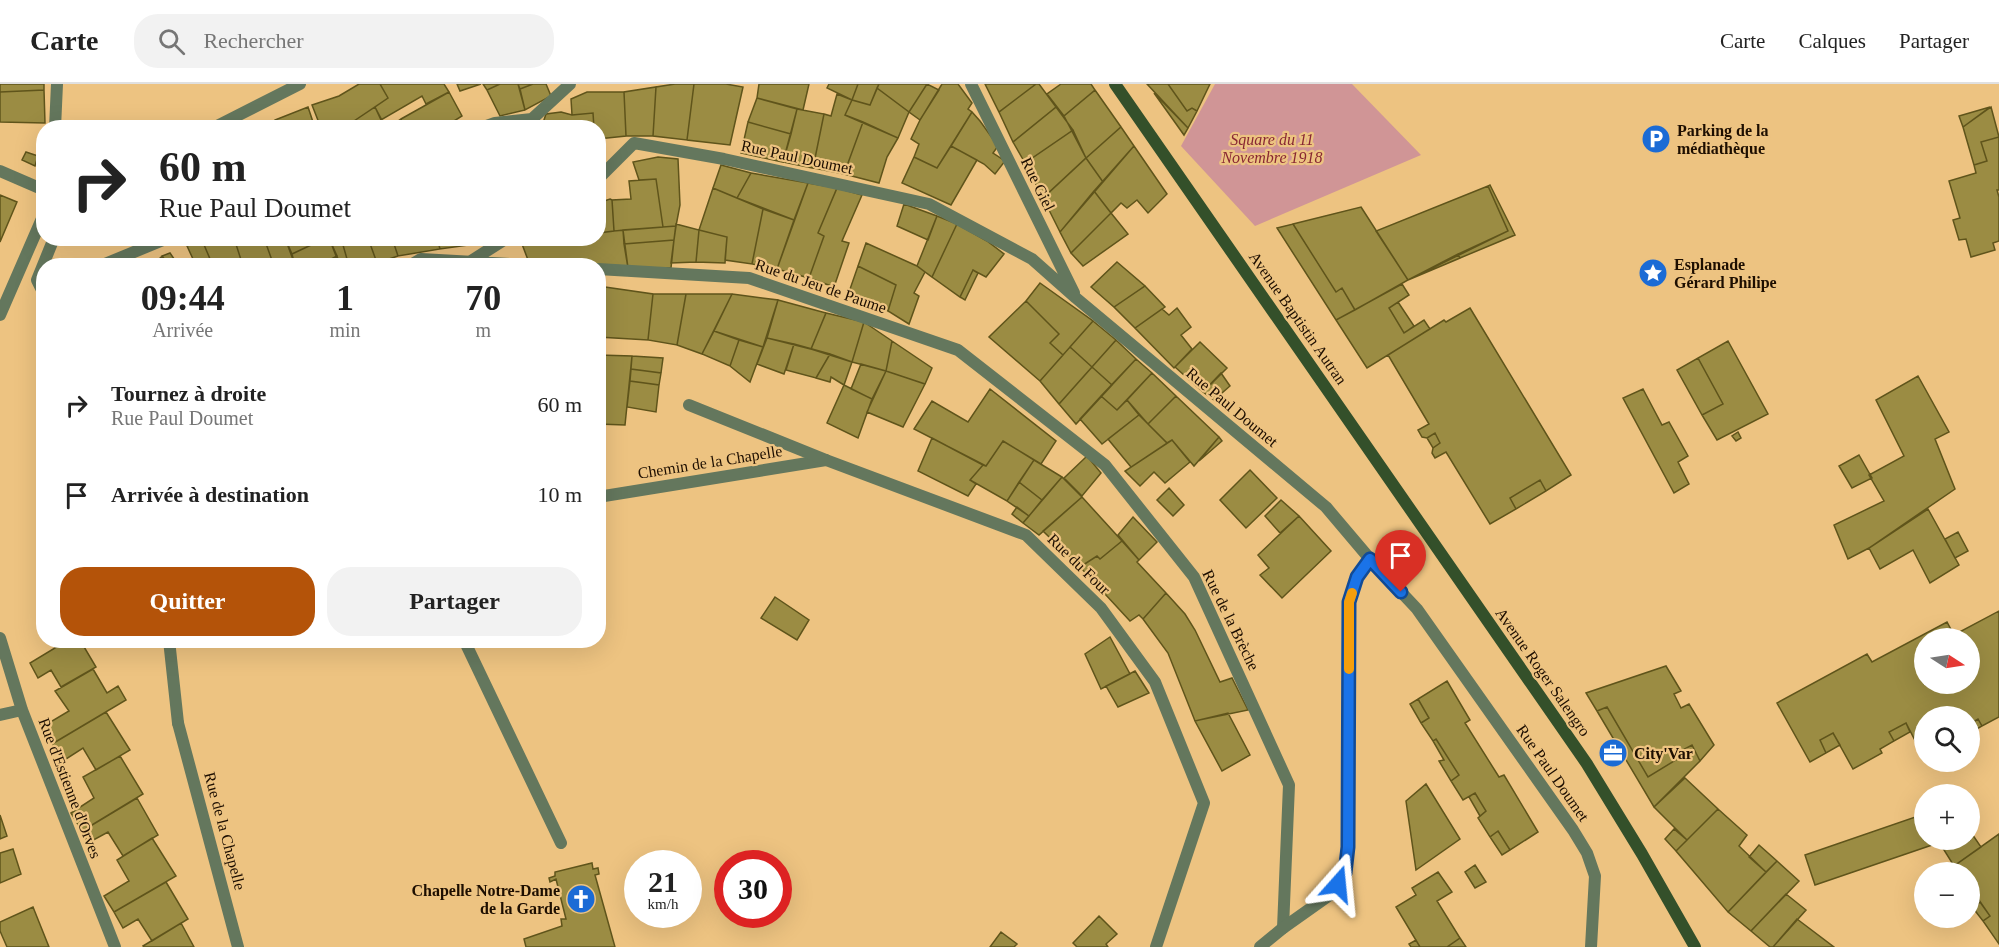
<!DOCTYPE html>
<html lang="fr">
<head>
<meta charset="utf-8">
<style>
  :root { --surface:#fff; --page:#f2f2f2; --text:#222; --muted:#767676; --line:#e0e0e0; --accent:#b45309 }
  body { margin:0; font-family:Georgia,serif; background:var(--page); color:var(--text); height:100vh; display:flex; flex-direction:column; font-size:22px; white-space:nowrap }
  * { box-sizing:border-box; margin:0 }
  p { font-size:20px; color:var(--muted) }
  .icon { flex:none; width:33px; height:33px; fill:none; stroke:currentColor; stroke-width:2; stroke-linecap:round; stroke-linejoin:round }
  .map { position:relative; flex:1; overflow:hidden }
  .drawer { position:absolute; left:36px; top:174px; width:570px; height:390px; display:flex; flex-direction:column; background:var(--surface); border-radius:24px; box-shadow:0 6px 24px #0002 }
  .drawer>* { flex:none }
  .hud { position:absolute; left:36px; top:36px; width:570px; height:126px; border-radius:24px; box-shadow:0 6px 24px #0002; background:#fff; color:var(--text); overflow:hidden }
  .needle { width:39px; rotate:102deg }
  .fabs { position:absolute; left:1914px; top:544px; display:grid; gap:12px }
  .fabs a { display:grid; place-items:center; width:66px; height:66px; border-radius:50%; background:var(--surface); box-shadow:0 6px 24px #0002; font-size:30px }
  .speed { position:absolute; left:624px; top:766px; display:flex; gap:12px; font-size:30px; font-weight:700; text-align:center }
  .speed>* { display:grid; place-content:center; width:78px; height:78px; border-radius:50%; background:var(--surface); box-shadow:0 6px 24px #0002; line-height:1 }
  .speed small { font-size:15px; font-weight:400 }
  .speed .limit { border:9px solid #d22; background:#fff; color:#111 }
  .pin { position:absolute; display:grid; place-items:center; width:51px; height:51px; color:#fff; margin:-62px -26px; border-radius:50% 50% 50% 0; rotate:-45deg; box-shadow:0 0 6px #0007 }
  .pin .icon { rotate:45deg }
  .me { position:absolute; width:66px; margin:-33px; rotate:18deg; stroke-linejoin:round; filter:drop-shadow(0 0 4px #0008) }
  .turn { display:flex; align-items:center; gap:21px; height:126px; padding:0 24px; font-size:27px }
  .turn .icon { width:78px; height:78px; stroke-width:2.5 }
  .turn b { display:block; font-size:42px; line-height:51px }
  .eta { display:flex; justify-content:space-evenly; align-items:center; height:102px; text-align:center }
  .eta b { font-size:36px; font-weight:800; line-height:42px }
  .primary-button { display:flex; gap:12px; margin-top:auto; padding:12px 24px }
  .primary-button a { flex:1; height:69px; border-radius:24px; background:var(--accent); color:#fff; font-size:24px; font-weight:800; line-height:69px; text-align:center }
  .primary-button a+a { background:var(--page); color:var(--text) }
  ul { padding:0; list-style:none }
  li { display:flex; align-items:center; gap:18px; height:90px; padding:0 24px }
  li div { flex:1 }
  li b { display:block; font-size:22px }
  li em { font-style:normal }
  header { display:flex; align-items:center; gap:36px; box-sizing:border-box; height:84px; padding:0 30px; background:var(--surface); border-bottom:2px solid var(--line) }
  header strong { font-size:28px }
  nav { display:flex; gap:33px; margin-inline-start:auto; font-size:21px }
  .search { width:420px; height:54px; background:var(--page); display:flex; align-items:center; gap:15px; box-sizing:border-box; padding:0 21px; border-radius:24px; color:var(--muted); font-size:22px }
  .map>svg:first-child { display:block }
</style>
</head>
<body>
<header>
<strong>Carte</strong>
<div class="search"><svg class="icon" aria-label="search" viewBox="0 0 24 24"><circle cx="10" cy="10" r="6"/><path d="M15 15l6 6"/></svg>Rechercher</div>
<nav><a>Carte</a><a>Calques</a><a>Partager</a></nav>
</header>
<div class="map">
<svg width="1999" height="863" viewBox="0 0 1999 863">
  <rect width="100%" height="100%" fill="#edc381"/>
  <path fill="#d09596" d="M1215,0H1352L1421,71L1255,142L1181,62Z"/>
  <path fill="#9b8c43" stroke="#5f541b" stroke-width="1.5" fill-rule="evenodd" d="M0,0H44V6L0,8Z
    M359,0H380L388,14L354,37L356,44H321L312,21L339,12Z
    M380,0H444L449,8L426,20L422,12L381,36L375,23L388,14Z
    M457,0H481L460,7Z
    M483,0H500L487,6Z
    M500,0H518L525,26L500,32L487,6Z
    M518,0H533L520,5Z
    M533,0H546L551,12L525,26L520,5Z
    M675,0H694L687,56L653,52L656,3Z
    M694,0H726L743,3L730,61L687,56Z
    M759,0H809L803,26L757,14Z
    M829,0H858L852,16L827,4Z
    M858,0H879L870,21L852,16Z
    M879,0H927L909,28L877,4Z
    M927,0L939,6L920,36L909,28Z
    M942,0H958L972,19L968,25L972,28L937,84L914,73L919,60L911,55L920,36Z
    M985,0H1036L999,28Z
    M1036,0H1039L1056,23L1013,58L999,28Z
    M1061,0H1091L1095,6L1064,32L1047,10Z
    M1147,0H1168L1187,27L1192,24L1197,27L1188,44Z
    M1168,0H1210L1197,27L1192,24L1187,27Z
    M656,3L653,52H626L624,8Z
    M877,4L909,28L898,54L845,31L852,16L870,21Z
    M44,6L45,39L0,38V8Z
    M1095,6L1121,43L1086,74L1064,32Z
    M449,8L462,32L443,44H403L401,35Z
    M587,8H624L626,52L598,55V44H594L593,29L572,31L571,15Z
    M1154,9L1188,44L1184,51Z
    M837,10L852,16L845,31L863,38L844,90L813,84L824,30L831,32Z
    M757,14L797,25L791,50L748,38Z
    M308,23L315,44H276L275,36Z
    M375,23L386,44H356L354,37Z
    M1056,23L1073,46L1025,79L1013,58Z
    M1990,23L1963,43L1959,32Z
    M1991,23L1999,53L1981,58L1987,77L1974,81L1963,43Z
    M797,25L824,30L813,84L783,78Z
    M561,28L572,31L593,29L594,44H549L544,36L546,30Z
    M972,28L980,37L998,62L993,69L1005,77L995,90L984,80L951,62Z
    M401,35L403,44H388Z
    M748,38L791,50L783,78L741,69Z
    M863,38L898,54L887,73L879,99L844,90Z
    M1121,43L1134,62L1103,98L1086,74Z
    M1073,46L1086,74L1043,114L1025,79Z
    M1999,53V106H1997L1999,113V157L1993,159L1995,166L1971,173L1966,155L1959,156L1953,136L1960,134L1949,97L1976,89L1974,81L1987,77L1981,58Z
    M951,62L977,76L951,121L902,99L914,73L937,84Z
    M1134,62L1167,110L1148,129L1137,116L1127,124L1121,119L1111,129L1094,107Z
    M26,68L38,72L35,82L22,76Z
    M598,71H603L602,87L598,88Z
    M658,73L678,75L680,121L676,142L663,143L656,95L639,96L633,78Z
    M1086,74L1103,98L1060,148L1043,114Z
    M721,81L751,89L737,114L713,104Z
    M751,89L808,99L794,136L737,114Z
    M656,95L663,143L614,147L612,116L631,115L629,97Z
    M808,99L837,104L818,149L824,152L809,194L777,185Z
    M1490,101L1515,151L1460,174L1458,170L1508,147L1488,102Z
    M1488,102L1508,147L1408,196L1376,147Z
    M713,104L763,125L752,180L725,176L727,153L699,146Z
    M837,104L862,111L842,157L849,159L834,203L809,194L824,152L818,149Z
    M1094,107L1111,129L1071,169L1060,148Z
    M0,111L17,118L0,158Z
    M610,115L612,116L614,147L598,149V119Z
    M904,120L937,132L928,156L897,142Z
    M1361,123L1408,196L1355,226L1342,204L1336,208L1293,140Z
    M763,125L794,136L777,185L752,180Z
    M1111,129L1128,150L1083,182L1071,169Z
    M937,132L957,140L932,193L917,182Z
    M676,140L699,146L696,178L671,179Z
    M957,140L987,157L1004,170L986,193L973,186L960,213L932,193Z
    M1293,140L1336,208L1342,204L1355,226L1336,236L1277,144Z
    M676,142L674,156L624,160L623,146Z
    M623,146L628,184L563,176H528L522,160L532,154H598V149Z
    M699,146L727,153L725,179L696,178Z
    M206,154H234L243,182H213L202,156Z
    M234,154H264L274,182H243Z
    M264,154H285L295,181L274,182Z
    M285,154H326L292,170Z
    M326,154H329L337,172L318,182H295L292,170Z
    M329,154H341L349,182H340Z
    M341,154H368L377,179L369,182H349Z
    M368,154H392L398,172L377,179Z
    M392,154H437L440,165L398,172Z
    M437,154H466L469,161L440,165Z
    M466,154H495V157L469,161Z
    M202,156L213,182H184L193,175L187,162Z
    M674,156L671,184H628L624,160Z
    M866,159L917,182L925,188L914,209L919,212L909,240L888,227L896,201L858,182Z
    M170,169L179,182H170L162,172Z
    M1458,170L1460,174L1408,196Z
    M162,172L170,182H152Z
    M337,172L340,182H318Z
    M1117,178L1145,202L1114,223L1091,203Z
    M858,182L896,201L888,227L872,217L849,208Z
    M973,186L978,189L965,216L960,213Z
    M1040,199L1093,237L1063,271L1050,259L1059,250L1026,217Z
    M1402,200L1409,211L1389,224L1404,249L1424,236L1430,245L1367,284L1336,236Z
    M598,202L653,210L648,256L598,253Z
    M1145,202L1165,223L1135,244L1114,223Z
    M653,210H686L677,261L648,256Z
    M686,210H732L702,270L677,261Z
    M732,210L778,216L763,263L714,247Z
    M778,216L826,229L811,265L767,254Z
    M1026,217L1059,250L1050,259L1063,271L1040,297L989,253Z
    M1398,218L1414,242L1404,249L1389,224Z
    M1177,224L1191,243L1181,251L1192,265L1174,284L1135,244L1162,225L1169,231Z
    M1470,224L1571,391L1546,407L1540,396L1510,414L1516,425L1490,440L1446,368L1435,374L1432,369L1433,364L1440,359L1435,349L1427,354L1422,353L1418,346L1429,340L1388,271L1444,236L1446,238Z
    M826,229L864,238L852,278L811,265Z
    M1093,237L1116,256L1092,283L1070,263Z
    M864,238L892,257L886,287L852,278Z
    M714,247L739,256L730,282L702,270Z
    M767,254L794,260L784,290L757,280Z
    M739,256L763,263L750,298L730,282Z
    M1116,256L1136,275L1112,301L1092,283Z
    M892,257L932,284L925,300L886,287Z
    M1728,257L1768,330L1717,356L1702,331L1723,320L1698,274Z
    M1200,258L1227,284L1203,308L1175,283Z
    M794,260L830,270L816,294L786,286Z
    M1070,263L1092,283L1059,320L1040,297Z
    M830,270L852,278L844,301L831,293L830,298L816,294Z
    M598,271L632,272L625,341L598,340Z
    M632,272L663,274L661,289L631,285Z
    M1698,274L1723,320L1702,331L1677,286Z
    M1136,275L1152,289L1117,326L1101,312Z
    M861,280L886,287L872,315L851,305Z
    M1092,283L1112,301L1076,340L1059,320Z
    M631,285L661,289L659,301L630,297Z
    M886,287L925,300L903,343L867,328Z
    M1152,289L1176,312L1148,340L1127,316Z
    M1221,289L1230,302L1214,316L1203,308Z
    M1918,292L1949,348L1935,355L1955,405L1869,464L1848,475L1834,441L1884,417L1869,391L1904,372L1876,316Z
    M630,297L659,301L656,328L627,323Z
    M844,301L872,315L858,354L827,339Z
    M990,305L1056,357L1041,380L1003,357L986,382L914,345L932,317L968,338Z
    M1643,305L1662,341L1669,338L1688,372L1678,378L1689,400L1674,409L1623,314Z
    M44,310V341L39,340Z
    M1101,312L1117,326L1127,316L1139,331L1102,360L1080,335Z
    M1176,312L1219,353L1194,382L1172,356L1167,359L1148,340Z
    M1139,331L1167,359L1131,383L1108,355Z
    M1738,348L1741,354L1736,357L1732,352Z
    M1435,349L1440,359L1433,364L1427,354Z
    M1219,353L1222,357L1199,377Z
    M932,354L983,381L970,396L976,400L968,412L918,387Z
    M1172,356L1190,378L1165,399L1154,388L1140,402L1125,387Z
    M1003,357L1034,376L1007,417L970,396L983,381L986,382Z
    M1859,371L1872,394L1852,404L1839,382Z
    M1087,372L1101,389L1082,412L1064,394Z
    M1034,376L1062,393L1042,416L1019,398Z
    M1250,386L1277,414L1246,444L1220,416Z
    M1062,393L1082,413L1039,451L1023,439Z
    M1540,396L1546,407L1516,425L1510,414Z
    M1019,398L1042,416L1029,432L1007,417Z
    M1169,404L1184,421L1173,432L1157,416Z
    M1082,413L1122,457L1100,475L1097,472L1080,483L1043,447Z
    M1281,416L1299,432L1280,449L1265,432Z
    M1017,423L1029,432L1023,439L1012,430Z
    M1928,425L1959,481L1930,499L1913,466L1880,485L1869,464Z
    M1299,432L1331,467L1282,514L1260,491L1269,484L1258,471Z
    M1133,433L1157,458L1139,476L1118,451Z
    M1958,448L1968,467L1955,474L1945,455Z
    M1122,457L1139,476L1137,478L1166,509L1143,535L1139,531L1130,537L1080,483L1097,472L1100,475Z
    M1166,509L1185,530L1195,546L1220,598L1232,594L1248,626L1195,637L1168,569L1143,535Z
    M775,513L809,536L797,556L761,534Z
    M1999,527V633L1982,642L1978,635L1970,640V633H1924V663L1920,666L1906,639L1889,648L1894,657L1880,665L1882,669L1853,685L1833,649L1820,656L1826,669L1810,678L1777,619L1867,570L1872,578L1947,538L1954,551ZM1924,555H1970V600H1924Z
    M1110,553L1130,590L1101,605L1085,570Z
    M68,556H80L96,583L61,603L51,586L38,594L30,579Z
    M1666,582L1681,607L1674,610L1681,624L1689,620L1714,661L1700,677L1692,661L1677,669L1679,674L1648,693L1607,623L1597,627L1586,609Z
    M93,585L107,609L118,602L126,616L52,660L42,643L69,627L55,607Z
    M1135,587L1149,609L1118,623L1106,602Z
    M1447,597L1470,636L1465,639L1499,693L1504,691L1538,748L1510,766L1498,747L1490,753L1478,734L1486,727L1475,709L1463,716L1451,697L1459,691L1436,655L1433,657L1421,639L1429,634L1418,615Z
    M1418,615L1429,634L1421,639L1410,620Z
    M1607,623L1648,693L1679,674L1677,669L1692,661L1700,677L1654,723L1597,627Z
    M106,628L130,666L96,686L83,664L63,677L52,660Z
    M1228,629L1250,671L1222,687L1195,637Z
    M1978,635L1982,642L1970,649V640Z
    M1906,639L1910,648L1894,657L1889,648Z
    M1833,649L1840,661L1826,669L1820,656Z
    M1436,655L1459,691L1451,697L1439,677L1444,676L1433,657Z
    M120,672L143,710L82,747L71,729L94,714L83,693Z
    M1685,694L1718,725L1687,756L1654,723Z
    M1426,700L1460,755L1416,786L1406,717Z
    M1475,709L1486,727L1480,732L1469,713Z
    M137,714L158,751L123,772L108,748L88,759L82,747Z
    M1718,725L1747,751L1739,762L1766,788L1728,828L1676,767Z
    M1924,730V756H1937L1938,759L1815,801L1805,771Z
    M0,731L7,752L0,755Z
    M1674,745L1687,756L1676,767L1665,755Z
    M1498,747L1510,766L1502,771L1490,753Z
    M1970,747L1981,763L1954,782L1939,758L1942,756H1970Z
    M1999,750V860L1983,837L1990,832L1970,803V789H1959L1954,782Z
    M152,754L176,792L114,828L104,812L129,797L117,776Z
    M1759,761L1777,777L1766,788L1749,773Z
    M13,765L21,790L0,799V769Z
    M1777,777L1799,797L1751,847L1728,828Z
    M592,779L593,785L598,784L599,790L595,791L615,863H526L524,855L562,842L561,835H566L556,795L550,798L549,794L555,792V788Z
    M1475,781L1486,798L1475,804L1465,788Z
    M1438,788L1452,808L1437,817L1460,854L1447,863H1420L1396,823L1416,811L1412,804Z
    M166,798L188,835L152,857L138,835L123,844L114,828Z
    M1786,810L1806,826L1773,863H1770L1751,847Z
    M1980,818L1990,832L1983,837L1973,824Z
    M33,823L49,863H7L0,847V838Z
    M1099,832L1117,850L1106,860L1108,863H1077L1073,859Z
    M1797,835L1834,863H1773Z
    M181,839L194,863H144L143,862Z
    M1001,848L1017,860L1014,863H990Z
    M1460,854L1466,863H1447Z
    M1416,856L1420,863H1411L1409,860Z"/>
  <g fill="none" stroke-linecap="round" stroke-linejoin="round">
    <path stroke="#64775d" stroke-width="12" d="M971,0L1074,209
      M481,44L495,39L532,35L570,0
      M598,95L634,59L724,75L929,120L1032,175L1076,214L1326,423L1370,475
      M471,177L507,154
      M100,182L168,154
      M409,182L421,175L545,182
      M598,185L749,194L958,266L1105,381L1194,493L1289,701L1283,844
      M44,205L42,206L37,196L54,154
      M598,413L826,376
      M169,556L178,639
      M464,556L561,759"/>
    <path stroke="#64775d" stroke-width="12" d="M55,44L57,0
      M213,44L300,0
      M0,87L44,106
      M0,231L44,130
      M689,321L826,376L1026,451L1101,524L1155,598L1204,719L1156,863
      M0,554L22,626L115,863
      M0,631L22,626
      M178,639L238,863
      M1260,863L1283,844L1331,810L1345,789L1348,763L1349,518L1357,493L1370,475L1417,525L1573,746L1587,769L1595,792L1591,863"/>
    <path stroke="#34502a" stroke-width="12" d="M1115,0L1587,680L1642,770L1695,863"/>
  </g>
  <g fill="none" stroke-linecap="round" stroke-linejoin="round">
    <g stroke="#114b97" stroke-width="15">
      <path id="route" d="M1338,800L1345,789L1348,763L1349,518L1357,493L1370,475L1401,508"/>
    </g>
    <use href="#route" stroke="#1a73e8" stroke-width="10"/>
    <path stroke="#f59e0b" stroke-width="10" d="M1349,585V518L1352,509"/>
  </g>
  <defs>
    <g id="parking-disc" transform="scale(1.5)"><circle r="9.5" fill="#1b6bd5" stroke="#edc381"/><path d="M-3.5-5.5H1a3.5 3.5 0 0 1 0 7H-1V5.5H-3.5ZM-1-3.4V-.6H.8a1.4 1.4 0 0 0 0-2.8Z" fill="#fff"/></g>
    <g id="sight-disc" transform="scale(1.5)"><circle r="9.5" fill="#1b6bd5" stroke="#edc381"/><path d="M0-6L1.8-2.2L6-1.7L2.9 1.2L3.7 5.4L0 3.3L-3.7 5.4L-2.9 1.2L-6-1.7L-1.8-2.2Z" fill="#fff"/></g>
    <g id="office-disc" transform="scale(1.5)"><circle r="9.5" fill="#1b6bd5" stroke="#edc381"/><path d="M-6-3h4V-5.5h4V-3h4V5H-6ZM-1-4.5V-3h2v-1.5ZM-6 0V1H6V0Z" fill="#fff"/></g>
    <g id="church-disc" transform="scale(1.5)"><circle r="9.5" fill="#1b6bd5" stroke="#edc381"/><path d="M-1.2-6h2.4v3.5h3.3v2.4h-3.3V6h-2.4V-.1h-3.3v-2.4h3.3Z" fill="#fff"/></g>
  </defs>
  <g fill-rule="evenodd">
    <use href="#parking-disc" x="1656" y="55"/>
    <use href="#sight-disc" x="1653" y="189"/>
    <use href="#office-disc" x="1613" y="669"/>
    <use href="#church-disc" x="581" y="815"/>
  </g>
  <g text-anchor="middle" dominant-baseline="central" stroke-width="4.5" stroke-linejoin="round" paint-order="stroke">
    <g font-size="16" font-weight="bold" fill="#1d0e00" stroke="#edc381" text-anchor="start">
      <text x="1677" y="46">Parking de la<tspan x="1677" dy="18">médiathèque</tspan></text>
      <text x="1674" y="180">Esplanade<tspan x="1674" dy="18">Gérard Philipe</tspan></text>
      <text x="1634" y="669">City'Var</text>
      <text x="560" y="806" text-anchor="end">Chapelle Notre-Dame<tspan x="560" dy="18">de la Garde</tspan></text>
    </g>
    <g font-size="16" font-style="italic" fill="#882733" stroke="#edc381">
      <text x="1272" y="55">Square du 11<tspan x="1272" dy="18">Novembre 1918</tspan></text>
    </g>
    <g font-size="16" fill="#1d0e00" stroke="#edc381">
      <text transform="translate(797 73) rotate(12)">Rue Paul Doumet</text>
      <text transform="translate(1038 100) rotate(64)">Rue Giel</text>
      <text transform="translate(821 202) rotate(19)">Rue du Jeu de Paume</text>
      <text transform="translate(1298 234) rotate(55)">Avenue Baptistin Autran</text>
      <text transform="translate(1232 323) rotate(40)">Rue Paul Doumet</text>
      <text transform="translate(710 378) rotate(-9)">Chemin de la Chapelle</text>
      <text transform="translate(1079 480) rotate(44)">Rue du Four</text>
      <text transform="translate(1231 536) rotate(64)">Rue de la Brèche</text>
      <text transform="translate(1543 588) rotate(55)">Avenue Roger Salengro</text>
      <text transform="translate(1553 689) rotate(55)">Rue Paul Doumet</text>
      <text transform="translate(70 704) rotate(69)">Rue d'Estienne d'Orves</text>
      <text transform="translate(225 747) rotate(75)">Rue de la Chapelle</text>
    </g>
  </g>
</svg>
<div class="fabs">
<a><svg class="needle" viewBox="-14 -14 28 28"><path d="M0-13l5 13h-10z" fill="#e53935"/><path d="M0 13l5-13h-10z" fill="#767676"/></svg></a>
<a><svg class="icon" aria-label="search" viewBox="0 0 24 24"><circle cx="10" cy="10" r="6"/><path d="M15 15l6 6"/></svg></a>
<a>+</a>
<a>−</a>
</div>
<div class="speed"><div>21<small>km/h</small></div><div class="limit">30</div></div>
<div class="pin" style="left:1401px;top:508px;background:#d93025"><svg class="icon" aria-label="arrive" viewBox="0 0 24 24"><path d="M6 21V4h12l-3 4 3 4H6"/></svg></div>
<svg class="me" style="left:1338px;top:800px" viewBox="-20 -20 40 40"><path d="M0-17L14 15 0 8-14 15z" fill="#1a73e8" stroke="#fff" stroke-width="4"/></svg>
<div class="hud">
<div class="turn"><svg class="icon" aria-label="right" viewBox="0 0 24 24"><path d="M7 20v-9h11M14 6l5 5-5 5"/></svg><div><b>60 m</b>Rue Paul Doumet</div></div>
</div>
<section class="drawer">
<div class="eta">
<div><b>09:44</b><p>Arrivée</p></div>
<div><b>1</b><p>min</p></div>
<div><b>70</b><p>m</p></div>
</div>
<ul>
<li><svg class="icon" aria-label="right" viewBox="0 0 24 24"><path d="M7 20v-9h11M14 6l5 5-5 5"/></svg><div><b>Tournez à droite</b><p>Rue Paul Doumet</p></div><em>60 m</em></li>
<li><svg class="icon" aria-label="arrive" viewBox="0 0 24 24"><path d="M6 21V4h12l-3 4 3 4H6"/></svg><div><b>Arrivée à destination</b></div><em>10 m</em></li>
</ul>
<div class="primary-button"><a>Quitter</a><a>Partager</a></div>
</section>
</div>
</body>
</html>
